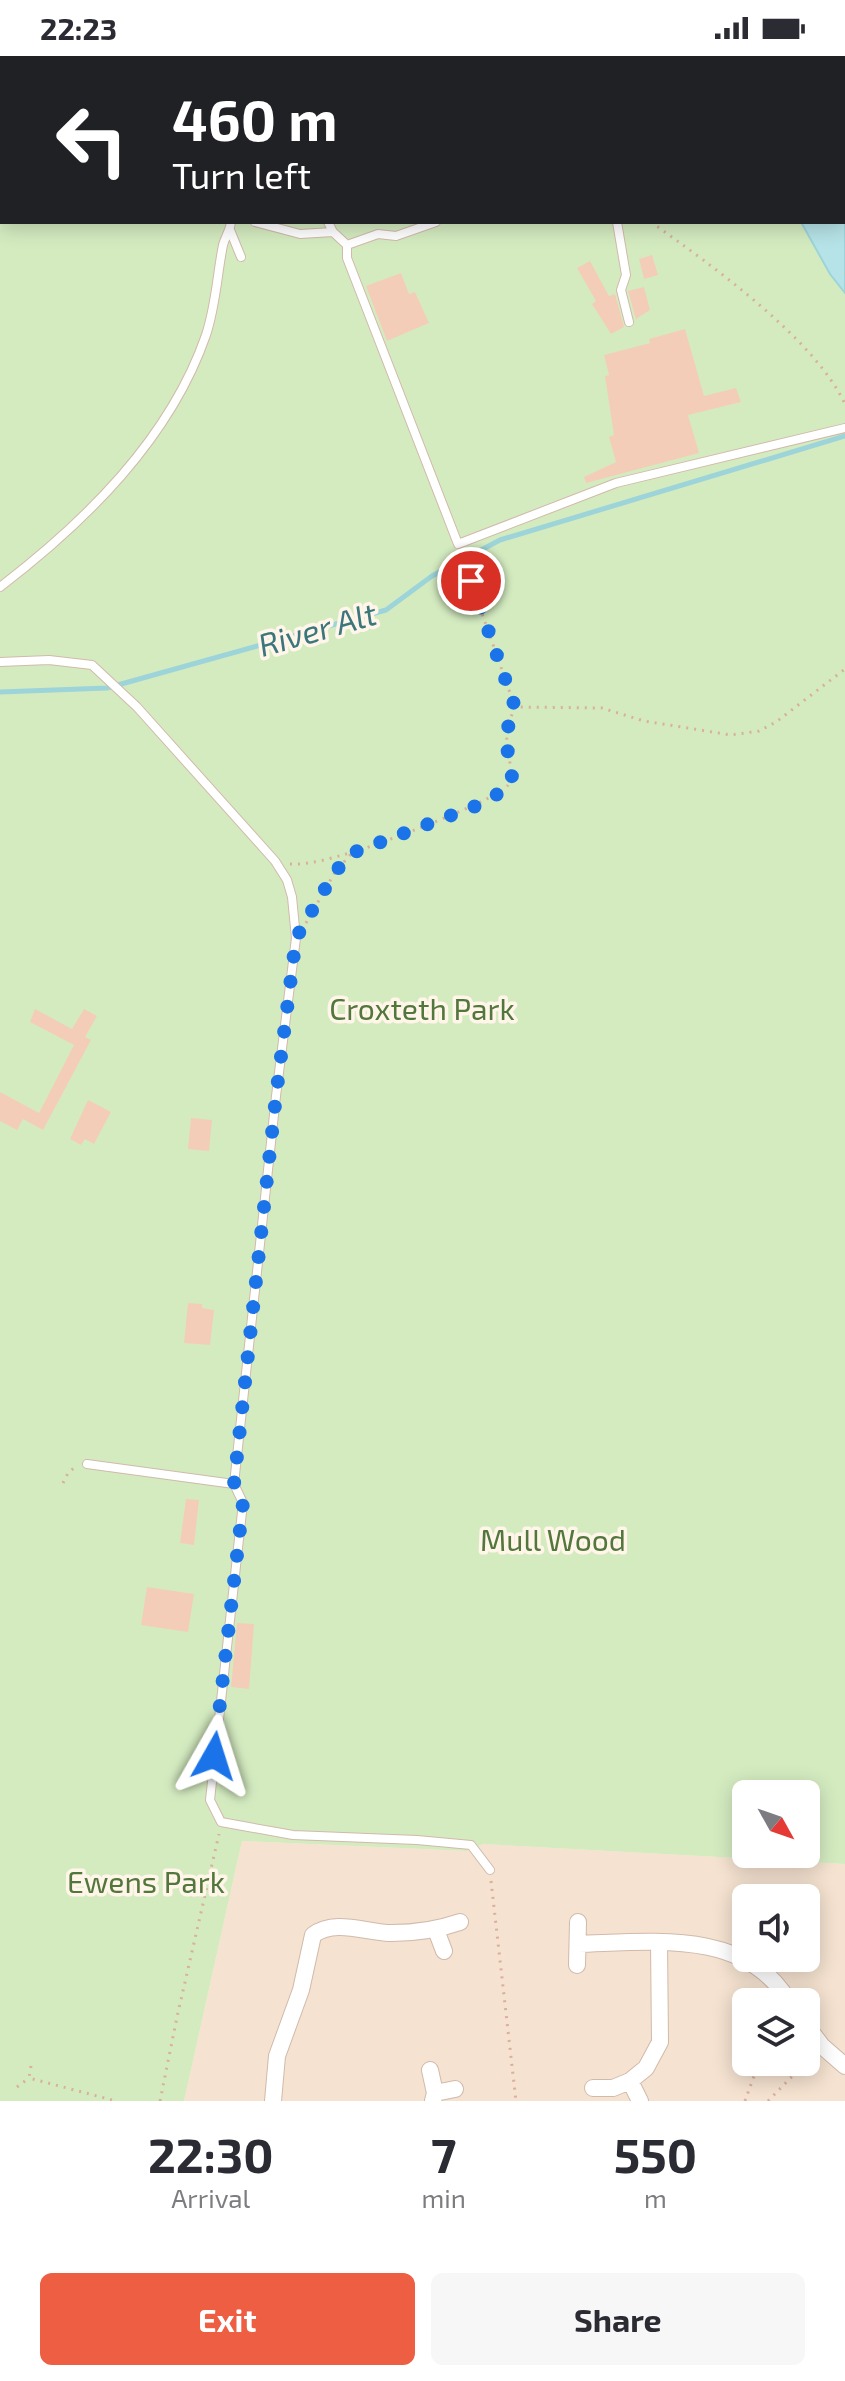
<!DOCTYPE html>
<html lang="en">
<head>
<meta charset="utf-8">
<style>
  :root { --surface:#fff; --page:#f7f7f7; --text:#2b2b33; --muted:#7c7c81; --accent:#ed5e42 }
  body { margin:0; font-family:"Exo 2",sans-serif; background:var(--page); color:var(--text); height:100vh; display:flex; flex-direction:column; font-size:30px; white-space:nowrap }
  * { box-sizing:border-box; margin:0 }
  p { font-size:26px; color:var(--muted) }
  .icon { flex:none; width:44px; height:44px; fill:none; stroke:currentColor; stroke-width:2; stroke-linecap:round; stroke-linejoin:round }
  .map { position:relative; height:2045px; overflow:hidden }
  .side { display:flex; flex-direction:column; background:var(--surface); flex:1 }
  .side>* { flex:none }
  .hud { position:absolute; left:0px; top:0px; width:846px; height:168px; box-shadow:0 4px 20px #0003; background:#202124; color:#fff; overflow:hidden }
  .needle { width:52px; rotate:130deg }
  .controls { position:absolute; left:732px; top:1724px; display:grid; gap:16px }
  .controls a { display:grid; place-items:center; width:88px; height:88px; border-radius:12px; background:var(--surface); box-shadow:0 4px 20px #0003; font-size:40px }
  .pin { position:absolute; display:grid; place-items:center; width:68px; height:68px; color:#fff; margin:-34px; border:4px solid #fff; border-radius:50%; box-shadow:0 2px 8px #0007 }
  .me { position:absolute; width:88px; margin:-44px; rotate:6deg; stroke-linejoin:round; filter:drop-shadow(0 0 6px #0008) }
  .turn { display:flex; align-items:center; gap:28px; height:168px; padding:0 40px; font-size:36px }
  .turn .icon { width:104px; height:104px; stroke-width:2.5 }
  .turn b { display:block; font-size:56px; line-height:68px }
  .eta { display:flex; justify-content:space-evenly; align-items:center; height:136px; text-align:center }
  .eta b { font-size:48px; font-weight:700; line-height:56px }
  .action { display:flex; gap:16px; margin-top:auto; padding:16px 40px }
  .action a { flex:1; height:92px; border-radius:12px; background:var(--accent); color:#fff; font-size:32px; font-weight:700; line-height:92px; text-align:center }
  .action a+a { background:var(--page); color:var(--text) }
  .status { display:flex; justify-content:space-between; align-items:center; height:56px; padding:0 40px; background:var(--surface); direction:ltr }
  .status svg { height:22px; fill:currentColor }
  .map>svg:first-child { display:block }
</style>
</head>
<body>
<div class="status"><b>22:23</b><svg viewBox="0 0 49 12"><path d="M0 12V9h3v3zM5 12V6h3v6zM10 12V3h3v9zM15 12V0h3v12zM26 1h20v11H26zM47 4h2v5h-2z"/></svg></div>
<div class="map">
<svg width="845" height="2045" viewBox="0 0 845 2045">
  <rect width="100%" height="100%" fill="#fdf1e2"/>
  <path fill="#f5e2d0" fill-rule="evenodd" d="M242,1785L467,1795L483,1788L845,1808V2045H184ZM746,1842H806V1902H746ZM746,1946H806V2006H746Z"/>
  <path fill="#d4ebc0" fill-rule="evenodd" d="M0,0H845V1808L483,1788L467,1795L242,1785L184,2045H0ZM2,2H844V166H2ZM746,1738H806V1798H746Z"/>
  <path fill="#b6e3e7" stroke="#9cd4da" stroke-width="2" d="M844,149L845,151V237L830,218L801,166H844Z"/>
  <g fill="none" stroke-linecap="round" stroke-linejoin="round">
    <path stroke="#9cd4da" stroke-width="5" d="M0,636L107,632L386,554L432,520L500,484L845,380"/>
  </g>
  <path fill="#f4cdb9" d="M652,199L658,219L644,223L639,203Z
    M590,205L609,240L615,238L624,271L611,278L592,248L596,245L577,212Z
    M401,217L409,238L415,236L429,267L387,285L366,230Z
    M644,231L650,254L636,263L628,235Z
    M685,273L704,340L736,332L741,346L688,359L699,397L586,427L584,421L616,406L609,381L614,379L605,320L609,319L604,299L650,287L649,283Z
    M35,953L72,973L84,953L97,960L85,981L91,984L43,1074L23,1063L17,1074L0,1065V1036L39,1057L74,989L30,966Z
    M88,1044L111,1056L94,1088L85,1083L81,1089L70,1083Z
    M191,1062L212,1064L209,1095L188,1093Z
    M188,1247L202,1248V1252L214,1254L210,1289L184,1287Z
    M186,1443L199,1444L194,1489L180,1487Z
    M147,1531L194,1538L188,1576L141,1569Z
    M237,1567L254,1568L249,1633L231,1631Z"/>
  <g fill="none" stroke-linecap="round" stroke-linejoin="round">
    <g stroke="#d1baab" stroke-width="10">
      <path id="service" d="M64,0L66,2
        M423,0L424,2
        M171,2V0
        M256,2L261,0
        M255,166L300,178L333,176
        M328,166L333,176L347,189
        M436,166L396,180L378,178L347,189V202L458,488L616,427L845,372
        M617,166L626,219L621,234L629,266
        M230,174L241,201
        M0,531C85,466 170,383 206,279C216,249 217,219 223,189C225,181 230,175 231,166
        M0,606L49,604L92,609L137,651L275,805L287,824L292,841L296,882L276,1040L234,1428L243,1447L210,1744L221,1766L293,1779L417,1784L471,1789L490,1814
        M87,1408L234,1428"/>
    </g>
    <g stroke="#d1baab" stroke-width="18">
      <path id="minor" d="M436,1874L444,1895
        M578,1888C649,1886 747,1872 789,1946
        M577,1909L578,1866
        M806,1969L822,1990L845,2010
        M430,2014L435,2037L433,2045
        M630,2025L646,2012L660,1986L659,1886
        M593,2032H613L630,2025L640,2045
        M435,2037L455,2033
        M273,2045L277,2000L301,1934L313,1879C335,1862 367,1877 392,1877C416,1877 437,1874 460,1866"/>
    </g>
    <path stroke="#d9b09c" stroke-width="3" stroke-dasharray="2 6" stroke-linecap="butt" d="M507,0L508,2
      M495,2L500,0
      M651,166C711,209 814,282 845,348
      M461,498L515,651L602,652L644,665L731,679L759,675L776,666L845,613
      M290,808C310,809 331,802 350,797C373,791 500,743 508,729C515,716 507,701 507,687C506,674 510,663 515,651
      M306,867L335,816L352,797
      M63,1427L68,1417L75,1411
      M491,1825L516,2045
      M31,2010L29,2022L116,2045
      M17,2031L29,2022
      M160,2045L177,1961L219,1778
      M745,2045L759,2006
      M768,2045L810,2002"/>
    <use href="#service" stroke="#fff" stroke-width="8"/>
    <use href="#minor" stroke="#fff" stroke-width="16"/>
  </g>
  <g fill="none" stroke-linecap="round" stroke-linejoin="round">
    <path stroke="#1a73e8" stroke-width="14" stroke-dasharray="0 25.2" d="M214,1700L243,1447L234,1428L276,1040L296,882L335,816L352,797L481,748L506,733L512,721L506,685L509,666L515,651L471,525"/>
  </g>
  <g text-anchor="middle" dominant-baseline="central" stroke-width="7" stroke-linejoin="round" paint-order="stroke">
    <g font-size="30" fill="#51773c" stroke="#fff5e9">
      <text x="422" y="952">Croxteth Park</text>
      <text x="553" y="1483">Mull Wood</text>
      <text x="146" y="1825">Ewens Park</text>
    </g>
    <g font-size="32" font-style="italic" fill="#3a767c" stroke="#fff5e9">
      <text transform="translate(317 572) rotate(-16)">River Alt</text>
    </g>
  </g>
</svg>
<div class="controls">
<a><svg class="needle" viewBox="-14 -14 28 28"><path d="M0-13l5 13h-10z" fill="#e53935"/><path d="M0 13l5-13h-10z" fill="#7c7c81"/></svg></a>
<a><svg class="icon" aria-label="sound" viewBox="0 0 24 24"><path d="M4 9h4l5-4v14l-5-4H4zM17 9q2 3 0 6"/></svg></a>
<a><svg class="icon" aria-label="layers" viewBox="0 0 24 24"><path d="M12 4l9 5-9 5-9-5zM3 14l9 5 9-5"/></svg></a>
</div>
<div class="pin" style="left:471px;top:525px;background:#d93025"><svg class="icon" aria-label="arrive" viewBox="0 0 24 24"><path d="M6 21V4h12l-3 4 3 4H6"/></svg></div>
<svg class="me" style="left:214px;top:1700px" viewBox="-20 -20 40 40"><path d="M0-17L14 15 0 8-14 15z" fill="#1a73e8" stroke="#fff" stroke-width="4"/></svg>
<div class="hud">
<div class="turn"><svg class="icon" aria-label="left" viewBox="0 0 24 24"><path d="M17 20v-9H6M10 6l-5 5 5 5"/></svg><div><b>460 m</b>Turn left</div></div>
</div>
</div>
<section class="side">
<div class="eta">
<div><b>22:30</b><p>Arrival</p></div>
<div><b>7</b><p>min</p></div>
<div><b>550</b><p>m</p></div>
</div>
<div class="action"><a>Exit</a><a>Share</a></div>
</section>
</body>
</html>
